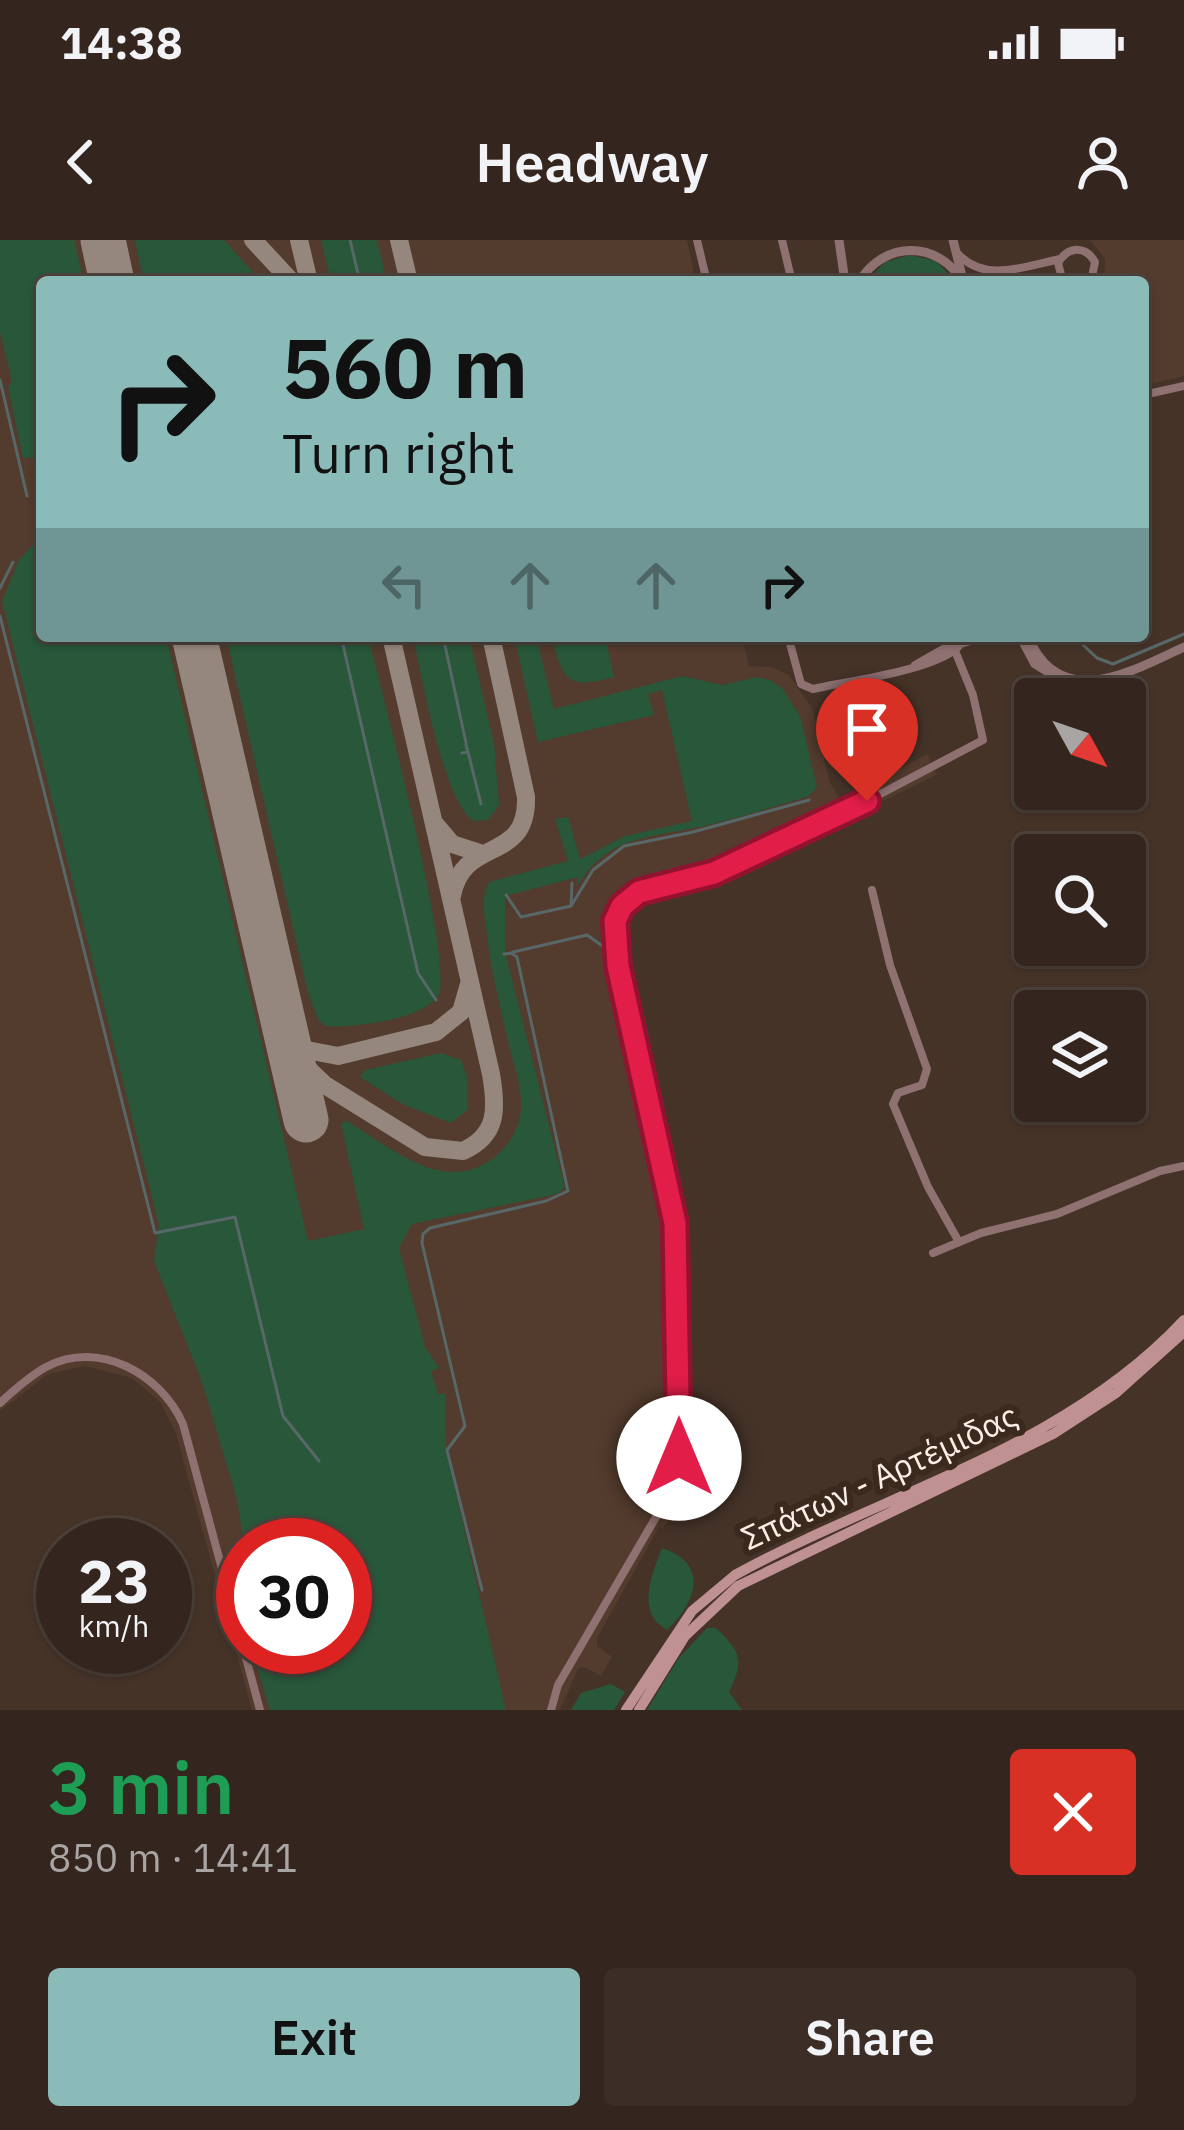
<!DOCTYPE html>
<html lang="en">
<head>
<meta charset="utf-8">
<style>
  :root { --surface:#34261e; --page:#3c2e27; --text:#f1f3f6; --muted:#a9a5a4; --line:#4e433c; --accent:#8bbbb9 }
  body { margin:0; font-family:"IBM Plex Sans",sans-serif; background:var(--page); color:var(--text); height:100vh; display:flex; flex-direction:column; font-size:45px; white-space:nowrap }
  * { box-sizing:border-box; margin:0 }
  p { font-size:39px; color:var(--muted) }
  .icon { flex:none; width:66px; height:66px; fill:none; stroke:currentColor; stroke-width:2; stroke-linecap:round; stroke-linejoin:round }
  .map { position:relative; height:1470px; overflow:hidden }
  .side { display:flex; flex-direction:column; background:var(--surface); flex:1 }
  .side>* { flex:none }
  .hud { position:absolute; left:36px; top:36px; width:1113px; height:366px; border-radius:12px; box-shadow:0 3px 9px #0004,0 0 0 3px var(--line); background:#8bbbb9; color:#111; overflow:hidden }
  .needle { width:78px; rotate:130deg }
  .buttons { position:absolute; left:1014px; top:438px; display:grid; gap:24px }
  .buttons a { display:grid; place-items:center; width:132px; height:132px; border-radius:12px; background:var(--surface); box-shadow:0 3px 9px #0004,0 0 0 3px var(--line); font-size:60px }
  .speed { position:absolute; left:36px; top:1278px; display:flex; gap:24px; font-size:60px; font-weight:700; text-align:center }
  .speed>* { display:grid; place-content:center; width:156px; height:156px; border-radius:50%; background:var(--surface); box-shadow:0 3px 9px #0004,0 0 0 3px var(--line); line-height:1 }
  .speed small { font-size:30px; font-weight:400 }
  .speed .limit { border:18px solid #d22; background:#fff; color:#111 }
  .pin { position:absolute; display:grid; place-items:center; width:102px; height:102px; color:#fff; margin:-123px -51px; border-radius:50% 50% 50% 0; rotate:-45deg; box-shadow:0 0 12px #0007 }
  .pin .icon { rotate:45deg }
  .me { position:absolute; width:132px; margin:-66px; rotate:0deg; stroke-linejoin:round; filter:drop-shadow(0 0 9px #0008) }
  .turn { display:flex; align-items:center; gap:42px; height:252px; padding:0 48px; font-size:54px }
  .turn .icon { width:156px; height:156px; stroke-width:2.5 }
  .turn b { display:block; font-size:84px; line-height:102px }
  .lanes { display:flex; align-items:center; height:114px; padding:0 48px; background:#0003; justify-content:center; gap:60px; direction:ltr }
  .lanes .off { opacity:.35 }
  .round { display:grid; place-items:center; flex:none; width:126px; height:126px; border-radius:12px; background:var(--page) }
  .head { display:flex; align-items:center; justify-content:space-between; height:204px; padding:0 48px }
  h1 { font-size:72px; font-weight:600; line-height:90px; color:#1e9e55 }
  .primary-button { display:flex; gap:24px; margin-top:auto; padding:24px 48px }
  .primary-button a { flex:1; height:138px; border-radius:12px; background:var(--accent); color:#111; font-size:48px; font-weight:600; line-height:138px; text-align:center }
  .primary-button a+a { background:var(--page); color:var(--text) }
  .status { display:flex; justify-content:space-between; align-items:center; height:84px; padding:0 60px; background:var(--surface); direction:ltr }
  .status svg { height:33px; fill:currentColor }
  header { display:flex; justify-content:space-between; align-items:center; height:156px; padding:0 48px; background:var(--surface); font-size:54px; font-weight:600 }
  .map>svg:first-child { display:block }
</style>
</head>
<body>
<div class="status"><b>14:38</b><svg viewBox="0 0 49 12"><path d="M0 12V9h3v3zM5 12V6h3v6zM10 12V3h3v9zM15 12V0h3v12zM26 1h20v11H26zM47 4h2v5h-2z"/></svg></div>
<header><svg class="icon" aria-label="back" viewBox="0 0 24 24"><path d="M15 5l-7 7 7 7"/></svg>Headway<svg class="icon" aria-label="person" viewBox="0 0 24 24"><circle cx="12" cy="8" r="4"/><path d="M4 21q1-7 8-7t8 7"/></svg></header>
<div class="map">
<svg width="1184" height="1470" viewBox="0 0 1184 1470">
  <rect width="100%" height="100%" fill="#453328"/>
  <path fill="#533b2d" fill-rule="evenodd" d="M0,0H687L696,42H42V396H772L744,405L749,426L772,427L789,435L812,468L830,543L841,560L927,514L931,522L923,526L927,533L935,530L936,535L724,639L641,662L625,679L624,702L685,977L688,1222L685,1243L666,1276L669,1280L663,1288L659,1287L597,1398V1406L612,1417L601,1436L584,1427L578,1429L560,1470H252L176,1194L161,1163L132,1138L84,1126L48,1134L0,1171ZM243,1305H345V1407H243Z
    M1090,0H1184V136L1143,146V42H1104L1105,19Z"/>
  <path fill="#28573a" d="M0,0H74L84,42H42V217L23,218L8,147L12,141L0,92Z
    M135,0H224L262,42H144Z
    M321,0H377L387,42H331Z
    M910,15L936,21L956,42H866L885,22Z
    M42,295V396H166L308,1001L364,989L341,883L347,881C390,907 446,958 496,916C510,904 520,887 521,868C522,847 514,825 509,805C500,766 490,727 486,687C484,671 481,656 489,642L568,621L555,579L568,577L580,619L625,596L692,581L662,450L648,454L654,475L538,502L514,396H536L554,469L682,436L722,445L757,437L770,440L782,448L800,476L817,547L809,556C776,566 742,577 708,585C655,598 608,593 577,647L578,637L505,656V712L565,948L557,954L412,984L399,1008L425,1107L439,1128L431,1131L438,1154H445L446,1210L506,1470H270L251,1407H345V1305H244L237,1259L202,1142L154,1021L159,984L2,361L19,320Z
    M226,396H368C380,446 456,728 438,756C422,780 352,788 325,786L318,779L308,753Z
    M413,396H469L494,504L499,565L488,580L474,581C444,564 421,433 413,396Z
    M552,396H605L614,437C568,450 562,441 552,396Z
    M441,813L461,820L467,837L468,869L451,883L402,864L360,837L365,830Z
    M662,1308C711,1324 695,1364 667,1390C635,1372 652,1335 662,1308Z
    M707,1388H716C742,1413 744,1420 729,1452L742,1470H647L678,1419Z
    M611,1444L625,1452L614,1470H571L581,1453Z"/>
  <g fill="none" stroke-linecap="round" stroke-linejoin="round">
    <path stroke="#586768" stroke-width="3" d="M350,0L360,42
      M0,140L27,256
      M0,348L13,322
      M0,376L155,993L235,977L283,1176L319,1221
      M341,396L418,733L436,760
      M443,396L466,503
      M1037,400L1038,396
      M1081,403L1097,418L1113,424L1184,394
      M468,512L481,564
      M462,513L468,512L466,505
      M506,655L521,677L571,666L572,643
      M571,666L593,630L624,606L693,592L809,560
      M513,712L587,695L604,707
      M482,1350L447,1210L465,1186L422,1003L423,994L430,988L546,961L568,951L517,717L511,713L504,714"/>
    <path stroke="#96877e" stroke-width="18" d="M253,0L292,42
      M299,0L309,42
      M399,0L409,42
      M436,585L452,604L480,613
      M452,656C463,595 528,625 526,557L491,396
      M284,784L302,823L325,845L425,907L463,911C498,895 497,869 491,834L391,396
      M293,799L307,810L338,816L436,792L461,772L469,744"/>
    <path stroke="#96877e" stroke-width="45" d="M103,0L112,42
      M194,396L306,880"/>
    <path stroke="#8f7172" stroke-width="8" d="M697,0L707,42
      M782,0L792,42
      M957,13C985,44 1025,26 1060,19
      M963,42L1000,34
      M1063,42L1058,23C1068,6 1085,5 1095,22L1091,42
      M1143,155L1184,146
      M788,396L801,444L813,449C848,441 937,430 959,406
      M985,400L1024,398
      M915,425L943,409L988,396
      M872,650L890,725L927,829L922,845L898,853L893,864L928,947L959,1002
      M933,1013L981,993L1057,974L1160,931L1184,926
      M0,1163C14,1150 30,1136 46,1127C99,1099 161,1134 183,1184L260,1470
      M551,1470L558,1445L670,1253L678,1229L675,983L618,726L613,693L617,676L627,661L639,653L714,633L867,561L983,500L973,455L949,396"/>
    <path stroke="#8f7172" stroke-width="9" d="M839,0L845,42
      M953,0L962,36
      M859,42C884,0 938,0 963,42
      M1020,396L1035,424L1069,445
      M1028,396C1058,473 1131,432 1184,407"/>
    <path stroke="#c09192" stroke-width="10" d="M626,1470L692,1371L735,1335C886,1252 1064,1209 1184,1080
      M639,1470L685,1396L738,1346L1053,1194L1116,1153L1184,1092"/>
  </g>
  <g fill="none" stroke-linecap="round" stroke-linejoin="round">
    <g stroke="#92132f" stroke-width="30">
      <path id="route" d="M679,1218L675,983L618,726L615,681L622,666L639,652L714,633L867,561"/>
    </g>
    <use href="#route" stroke="#e11d48" stroke-width="21"/>
  </g>
  <g text-anchor="middle" dominant-baseline="central" stroke-width="12" stroke-linejoin="round" paint-order="stroke">
    <g font-size="33" fill="#faeee7" stroke="#3b291e">
      <text transform="translate(879 1236) rotate(-25)">Σπάτων - Αρτέμιδας</text>
    </g>
  </g>
</svg>
<div class="buttons">
<a><svg class="needle" viewBox="-14 -14 28 28"><path d="M0-13l5 13h-10z" fill="#e53935"/><path d="M0 13l5-13h-10z" fill="#a9a5a4"/></svg></a>
<a><svg class="icon" aria-label="search" viewBox="0 0 24 24"><circle cx="10" cy="10" r="6"/><path d="M15 15l6 6"/></svg></a>
<a><svg class="icon" aria-label="layers" viewBox="0 0 24 24"><path d="M12 4l9 5-9 5-9-5zM3 14l9 5 9-5"/></svg></a>
</div>
<div class="speed"><div>23<small>km/h</small></div><div class="limit">30</div></div>
<div class="pin" style="left:867px;top:561px;background:#d93025"><svg class="icon" aria-label="arrive" viewBox="0 0 24 24"><path d="M6 21V4h12l-3 4 3 4H6"/></svg></div>
<svg class="me" style="left:679px;top:1218px" viewBox="-20 -20 40 40"><circle r="19" fill="#fff"/><path d="M0-13L10 11 0 6-10 11z" fill="#e11d48"/></svg>
<div class="hud">
<div class="turn"><svg class="icon" aria-label="right" viewBox="0 0 24 24"><path d="M7 20v-9h11M14 6l5 5-5 5"/></svg><div><b>560 m</b>Turn right</div></div>
<div class="lanes"><svg class="icon off" aria-label="left" viewBox="0 0 24 24"><path d="M17 20v-9H6M10 6l-5 5 5 5"/></svg><svg class="icon off" aria-label="ahead" viewBox="0 0 24 24"><path d="M12 20V5M6 11l6-6 6 6"/></svg><svg class="icon off" aria-label="ahead" viewBox="0 0 24 24"><path d="M12 20V5M6 11l6-6 6 6"/></svg><svg class="icon" aria-label="right" viewBox="0 0 24 24"><path d="M7 20v-9h11M14 6l5 5-5 5"/></svg></div>
</div>
</div>
<section class="side">
<div class="head"><div><h1>3 min</h1><p>850 m · 14:41</p></div><a class="round" style="background:#d93025;color:#fff"><svg class="icon" aria-label="close" viewBox="0 0 24 24"><path d="M6 6l12 12M18 6L6 18"/></svg></a></div>
<div class="primary-button"><a>Exit</a><a>Share</a></div>
</section>
</body>
</html>
